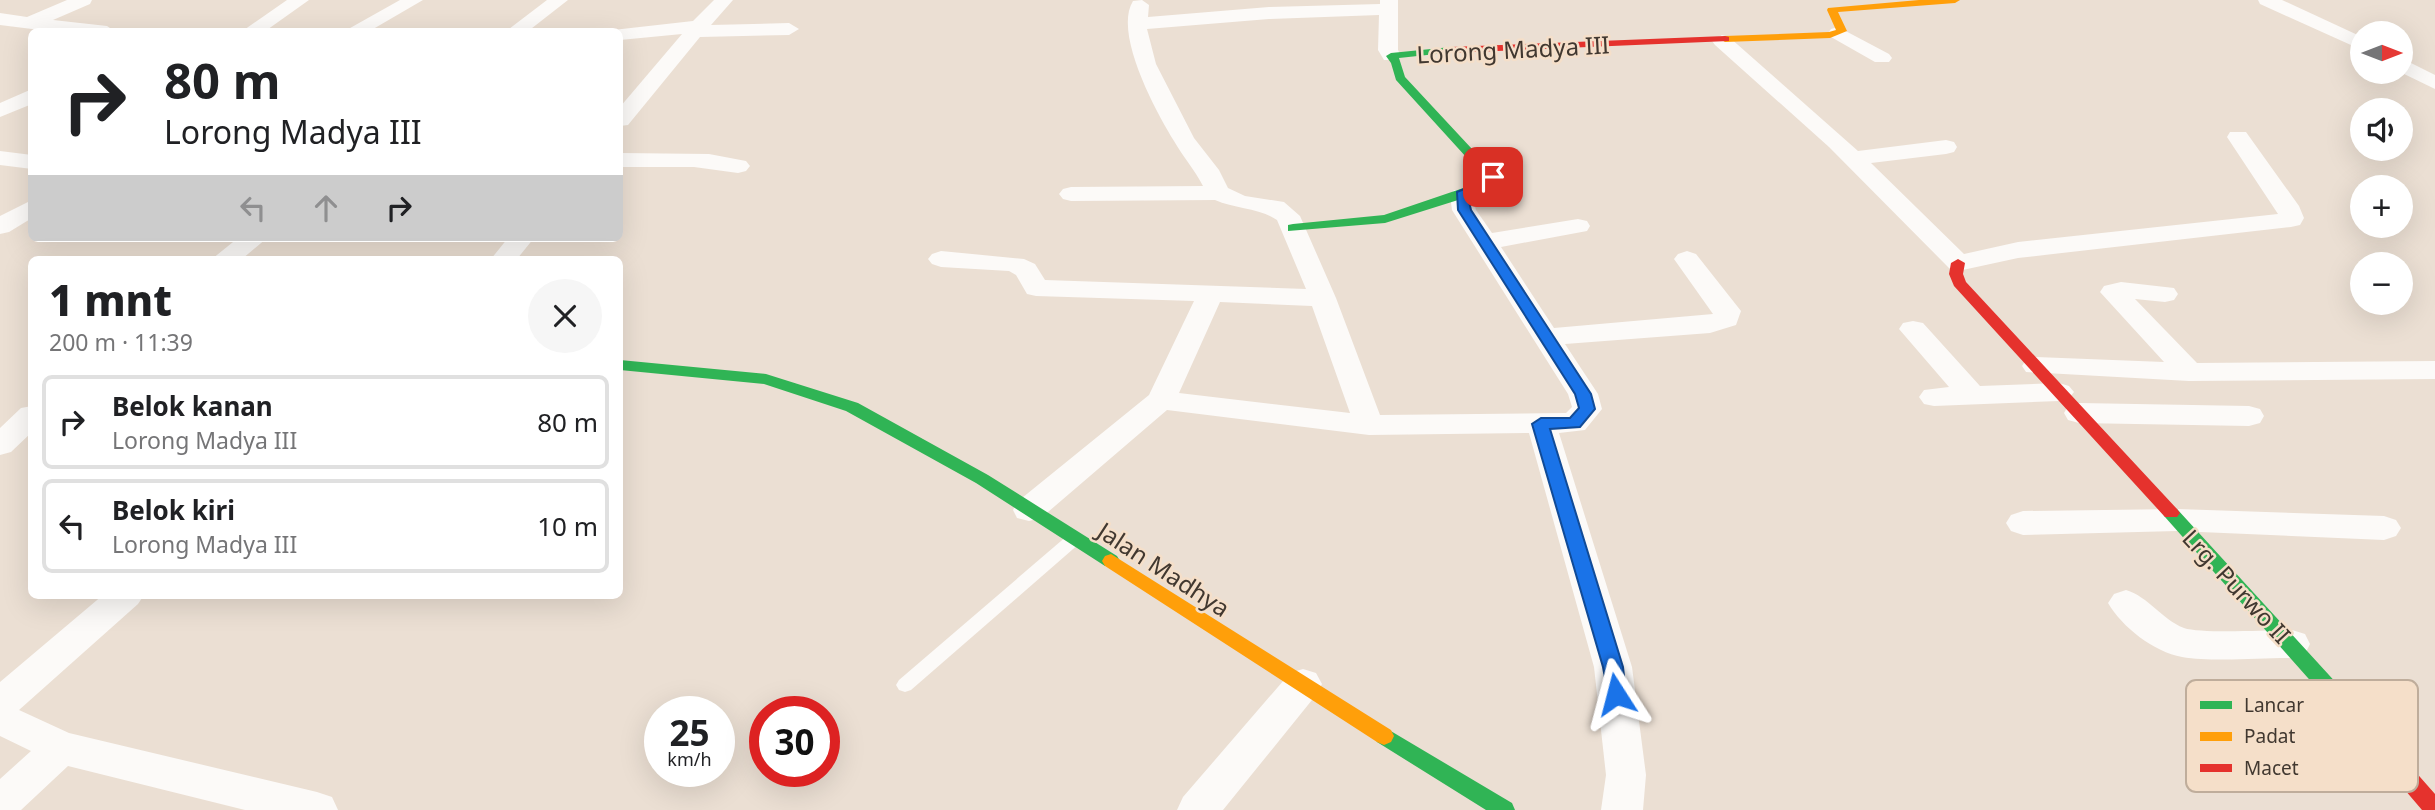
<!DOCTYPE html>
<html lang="id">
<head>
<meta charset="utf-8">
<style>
  :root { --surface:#fff; --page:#f6f6f6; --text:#202124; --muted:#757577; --line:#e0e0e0 }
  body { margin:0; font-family:"Noto Sans",sans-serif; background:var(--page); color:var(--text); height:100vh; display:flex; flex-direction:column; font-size:26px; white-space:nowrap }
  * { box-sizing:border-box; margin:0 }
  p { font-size:23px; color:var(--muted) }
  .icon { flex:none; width:38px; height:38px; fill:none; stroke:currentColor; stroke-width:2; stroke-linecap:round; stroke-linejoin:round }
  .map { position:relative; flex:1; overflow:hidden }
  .drawer { position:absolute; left:28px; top:256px; width:595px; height:343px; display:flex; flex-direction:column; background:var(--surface); border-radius:10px; box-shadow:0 7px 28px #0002 }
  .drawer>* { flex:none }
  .hud { position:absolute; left:28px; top:28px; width:595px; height:214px; border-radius:10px; box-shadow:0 7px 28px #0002; background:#fff; color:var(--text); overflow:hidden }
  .needle { width:46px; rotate:90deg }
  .controls { position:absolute; left:2350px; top:21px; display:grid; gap:14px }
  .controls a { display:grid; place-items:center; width:63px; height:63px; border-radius:50%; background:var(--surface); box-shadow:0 7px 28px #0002; font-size:35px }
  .speed { position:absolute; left:644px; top:696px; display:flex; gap:14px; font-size:35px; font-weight:700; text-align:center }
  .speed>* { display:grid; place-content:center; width:91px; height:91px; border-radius:50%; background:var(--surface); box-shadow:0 7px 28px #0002; line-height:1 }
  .speed small { font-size:18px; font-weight:400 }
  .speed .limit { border:10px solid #d22; background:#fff; color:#111 }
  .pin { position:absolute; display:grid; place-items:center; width:60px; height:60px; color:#fff; margin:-30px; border-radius:14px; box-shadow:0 4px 10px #0006 }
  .me { position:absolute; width:77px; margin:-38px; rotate:351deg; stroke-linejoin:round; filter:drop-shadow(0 0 5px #0008) }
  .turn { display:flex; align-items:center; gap:24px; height:147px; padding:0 21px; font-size:32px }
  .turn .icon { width:91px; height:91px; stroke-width:2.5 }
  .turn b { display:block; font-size:49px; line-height:60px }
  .lanes { display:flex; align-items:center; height:66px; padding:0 21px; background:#0003; justify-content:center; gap:35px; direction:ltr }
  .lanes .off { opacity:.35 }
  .round { display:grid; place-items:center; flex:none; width:74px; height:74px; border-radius:37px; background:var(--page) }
  .headline { display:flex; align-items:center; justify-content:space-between; height:119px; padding:0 21px }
  h1 { font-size:42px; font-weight:800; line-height:52px }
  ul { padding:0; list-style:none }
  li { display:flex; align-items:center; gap:21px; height:94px; margin:0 14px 10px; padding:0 7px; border:4px solid var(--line); border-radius:10px }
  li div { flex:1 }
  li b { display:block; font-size:26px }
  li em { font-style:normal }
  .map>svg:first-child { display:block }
</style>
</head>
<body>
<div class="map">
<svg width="2435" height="810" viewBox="0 0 2435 810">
  <rect width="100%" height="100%" fill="#ebdfd3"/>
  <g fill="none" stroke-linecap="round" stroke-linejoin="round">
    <path fill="#fcfaf8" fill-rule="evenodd" d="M1074,533L1080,535L1082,539L1080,543L911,690L905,692L899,690L896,685L899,680L1068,535Z"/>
    <path fill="#fcfaf8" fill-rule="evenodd" d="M67,0H92L90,4L53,20L107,26L116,32H56L0,25V13L27,17Z
      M287,0H309L264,32H241Z
      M400,0H423L368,32H343Z
      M547,0H568L527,32H505Z
      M714,0H733L711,25L789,23L799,29L789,35L700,37L628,125L620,126V107L682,34L620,40V32L613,30L693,21Z
      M1142,0L1149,5L1148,17L1269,7L1380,4V0H1398V50L1401,56L1398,60H1384L1378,50L1379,15L1269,19L1147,29L1156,64L1194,138L1219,170L1228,188L1245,196L1284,202L1300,216L1336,298L1380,415L1566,413L1572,407L1568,394L1452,210L1450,195L1454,190H1470L1476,210L1492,233L1578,219L1587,221L1590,226L1587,231L1501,247L1554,328L1713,314L1674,259L1678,254L1687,251L1696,254L1741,311L1736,325L1710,333L1565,344L1598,394L1602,409L1585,430L1559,433L1632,667L1646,775L1643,810H1601L1606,775L1594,667L1529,433L1369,435L1167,410L1041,518L1029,521L1017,518L1013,510L1017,502L1149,395L1194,301L1036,296L1027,294L1016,275L1009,271L941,267L932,264L928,259L932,254L941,251L1024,259L1035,264L1045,280L1306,289L1277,220C1260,208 1235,209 1215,200L1071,201L1063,199L1059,194L1063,189L1071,187L1203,186C1195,170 1183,157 1174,141C1156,112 1113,33 1133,1ZM1220,302L1312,306L1350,413L1179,393Z
      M2258,0H2282L2362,37V50L2260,4Z
      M1838,27L1889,54L1892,58L1889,62H1875L1831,37L1828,33L1831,29Z
      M1722,35L1729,37L1858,151L1946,140L1954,142L1957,147L1954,152L1946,154L1871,163L1964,254L2018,242L2278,214L2227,137L2230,132H2246L2299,206L2304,218L2300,225L2291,227L2018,258L1958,271L1949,268L1829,147L1715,45L1712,41Z
      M2401,58L2435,75V89L2400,72Z
      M32,89V104L0,117V103Z
      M0,151L32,155V169L0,165Z
      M620,153L709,154L746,161L750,166L746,171L738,173L694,167H620Z
      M32,200V218L9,232L0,234V216Z
      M238,238H267L242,259H212Z
      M508,238H534L517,259H491Z
      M2121,282L2174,288L2178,294L2174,300L2165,302L2135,299L2197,363L2435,361V379L2189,381L2026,372L2022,366L2026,360L2036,357L2164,362L2100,292L2104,286Z
      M1913,321L1923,323L1980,386L2059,383L2069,386L2074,392L2069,398L2059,401L1934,406L1924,404L1919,397L1924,390L1949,387L1899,329L1903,323Z
      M2079,403L2249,406L2260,409L2264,416L2260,423L2249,426L2079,423L2068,420L2064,413L2068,406Z
      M32,406V432L11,452L0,455V428L21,408Z
      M2177,509L2384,516L2396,520L2401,528L2396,536L2384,540L2177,531L2023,535L2011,531L2006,523L2011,515L2023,511Z
      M2126,590C2149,597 2161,619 2184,628C2201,634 2270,630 2292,630L2305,634L2310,644L2305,654L2292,658C2260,658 2212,662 2182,657C2154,652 2122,627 2108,603L2114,594Z
      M103,595H144L138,604L19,710L69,733L317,792L332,797L338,810H245L68,766L21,810H0V779L31,751L0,736V682Z
      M1303,669L1316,673L1322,684L1316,695L1223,810H1177L1183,797L1290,673Z"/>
    <path fill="#30b455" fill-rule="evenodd" d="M1451,47L1455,48V52L1399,58L1405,77L1499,178V184L1474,195L1385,223L1288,231V225L1293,224L1384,215L1487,180L1396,80L1391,63L1386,56L1391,53Z
      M620,360L766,374L858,403L988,475L1117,556L1120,561L1117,566H1105L976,483L846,411L764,384L620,370Z
      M2171,507L2177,509L2361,710L2364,716L2361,722L2354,724L2347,722L2165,517L2162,513L2165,509Z
      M1384,727L1512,803L1515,810H1486L1377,742L1374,736L1377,730Z"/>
    <path fill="#ff9f0a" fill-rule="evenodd" d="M1919,0H1960L1955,3L1838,12L1847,31L1830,38L1725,42L1720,39L1725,36L1829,32L1836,30L1827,10L1828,8Z
      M1111,554L1391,730L1394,736L1391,742L1384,745L1377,742L1105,566L1102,561L1105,556Z"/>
    <path fill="#e5322d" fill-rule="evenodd" d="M1725,36L1729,37V41L1451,53L1446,50L1451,47Z
      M1958,259L1965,263L1963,274L1966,282L2177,509L2180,513L2177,517H2165L1954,286L1949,274L1951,263Z
      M2354,708L2361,710L2435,794V810H2422L2347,722L2344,716L2347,710Z"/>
  </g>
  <path fill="#1a73e8" stroke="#114b97" stroke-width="2" d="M1493,173L1498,174L1502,181L1468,197L1471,210L1591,394L1595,409L1580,427L1550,429L1623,667L1626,694L1623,700L1616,702L1609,700L1603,667L1532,424L1541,418H1570L1579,408L1575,394L1458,210L1457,192L1488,179L1489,174Z"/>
  <g text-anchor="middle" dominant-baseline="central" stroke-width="5" stroke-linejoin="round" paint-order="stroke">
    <g font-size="24" fill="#413830" stroke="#f5dfc9">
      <text transform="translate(1513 49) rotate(-3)">Lorong Madya III</text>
      <text transform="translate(1164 569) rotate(33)">Jalan Madhya</text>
      <text transform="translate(2237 586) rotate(47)">Lrg. Purwo II</text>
    </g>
  </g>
  <rect x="2186" y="680" width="232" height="112" rx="10" fill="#f5dfc9" stroke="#bfad9b" stroke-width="2"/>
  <rect x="2200" y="701" width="32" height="8" fill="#30b455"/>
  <rect x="2200" y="732" width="32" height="9" fill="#ff9f0a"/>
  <rect x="2200" y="764" width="32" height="8" fill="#e5322d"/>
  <g font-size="19" fill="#413830">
    <text x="2244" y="712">Lancar</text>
    <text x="2244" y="743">Padat</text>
    <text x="2244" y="775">Macet</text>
  </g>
</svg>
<div class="controls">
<a><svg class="needle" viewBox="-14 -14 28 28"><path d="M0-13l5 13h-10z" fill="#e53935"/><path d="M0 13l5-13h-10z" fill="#757577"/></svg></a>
<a><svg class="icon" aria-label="sound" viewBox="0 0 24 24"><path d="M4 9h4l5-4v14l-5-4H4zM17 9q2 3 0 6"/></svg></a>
<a>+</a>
<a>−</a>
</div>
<div class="speed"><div>25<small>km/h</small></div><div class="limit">30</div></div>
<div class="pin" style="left:1493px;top:177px;background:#d93025"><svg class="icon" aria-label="arrive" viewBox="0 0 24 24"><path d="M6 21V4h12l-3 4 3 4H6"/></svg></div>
<svg class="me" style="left:1616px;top:694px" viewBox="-20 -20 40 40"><path d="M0-17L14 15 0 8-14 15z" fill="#1a73e8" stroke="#fff" stroke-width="4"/></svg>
<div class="hud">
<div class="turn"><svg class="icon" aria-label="right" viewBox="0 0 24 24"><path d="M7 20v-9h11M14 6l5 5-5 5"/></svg><div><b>80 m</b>Lorong Madya III</div></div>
<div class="lanes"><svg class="icon off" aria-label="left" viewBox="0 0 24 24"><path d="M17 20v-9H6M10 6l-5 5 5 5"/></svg><svg class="icon off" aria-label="ahead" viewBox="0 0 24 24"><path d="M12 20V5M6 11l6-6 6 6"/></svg><svg class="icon" aria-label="right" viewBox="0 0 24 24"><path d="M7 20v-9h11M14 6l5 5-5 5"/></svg></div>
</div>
<section class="drawer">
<div class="headline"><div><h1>1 mnt</h1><p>200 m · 11:39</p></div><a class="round"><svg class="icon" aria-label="close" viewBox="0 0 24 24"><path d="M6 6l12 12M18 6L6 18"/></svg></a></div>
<ul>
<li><svg class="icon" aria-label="right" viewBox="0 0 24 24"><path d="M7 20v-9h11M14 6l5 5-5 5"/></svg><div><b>Belok kanan</b><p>Lorong Madya III</p></div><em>80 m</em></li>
<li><svg class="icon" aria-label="left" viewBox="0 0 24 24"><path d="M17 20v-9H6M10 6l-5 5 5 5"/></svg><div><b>Belok kiri</b><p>Lorong Madya III</p></div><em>10 m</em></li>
</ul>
</section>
</div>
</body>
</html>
